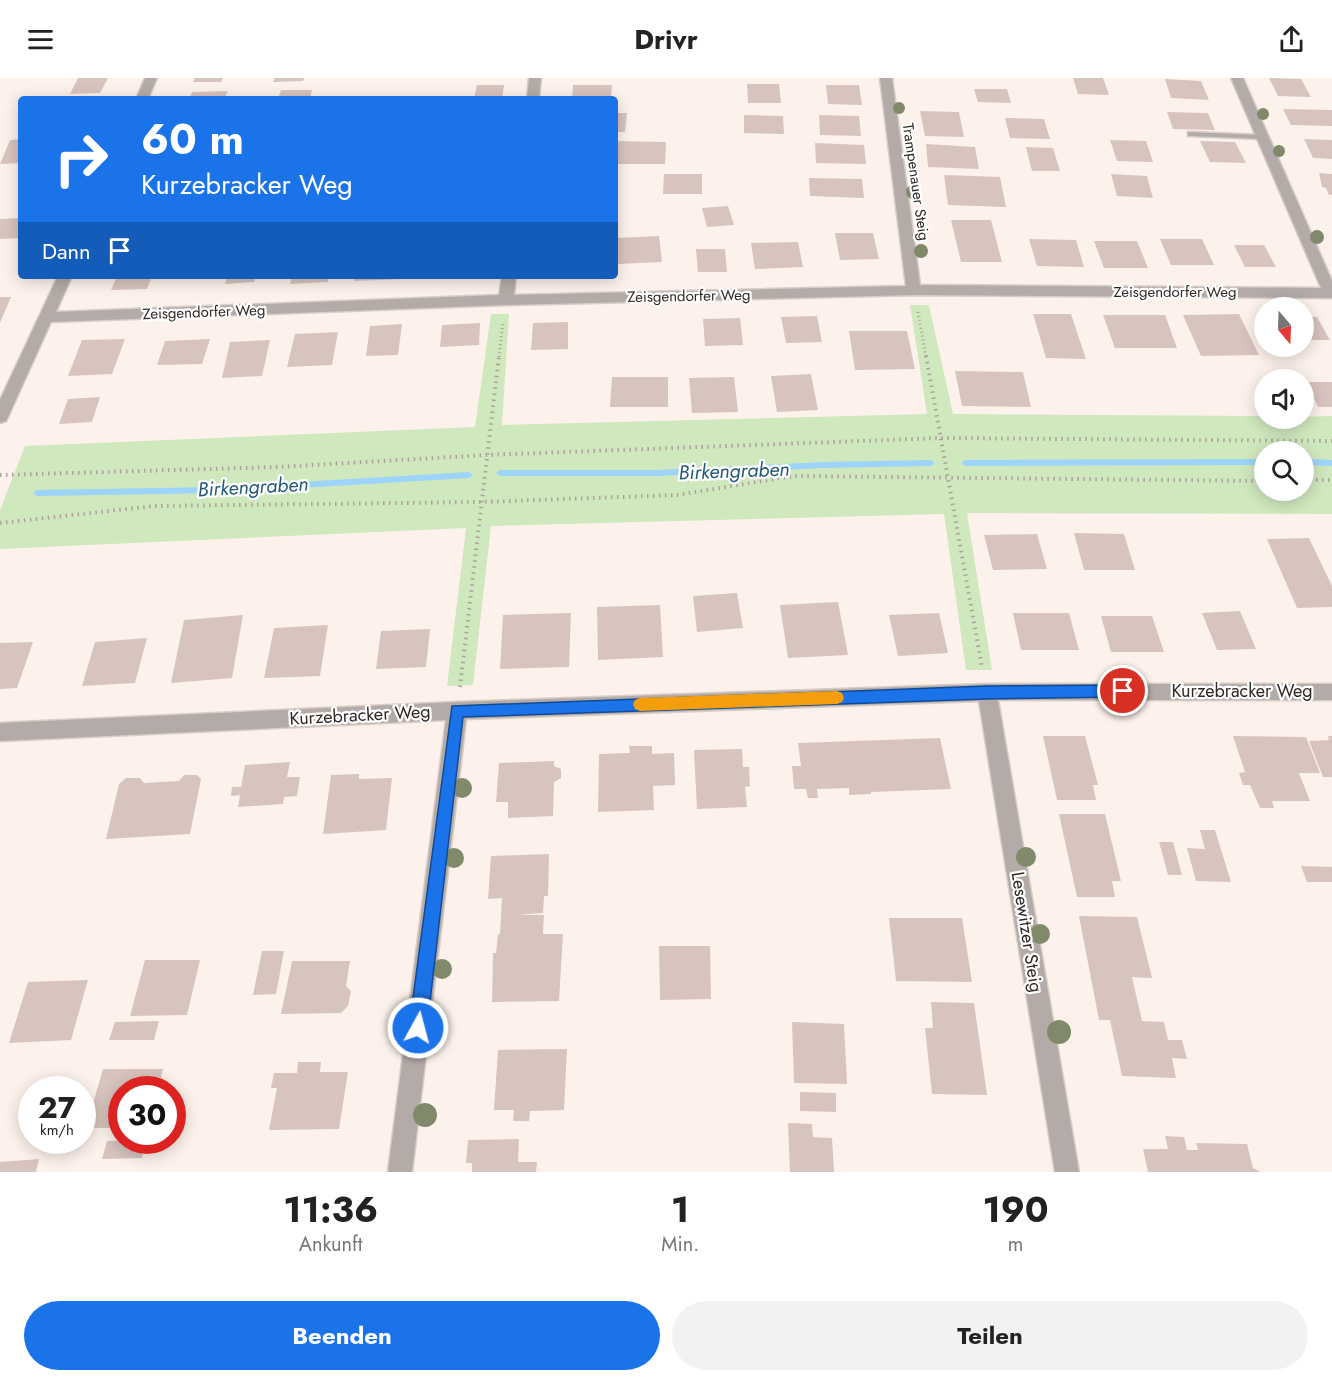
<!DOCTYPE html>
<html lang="de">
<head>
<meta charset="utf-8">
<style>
  :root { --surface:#fff; --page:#f2f2f2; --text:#222; --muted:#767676; --accent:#1a73e8 }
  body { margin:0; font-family:Jost,sans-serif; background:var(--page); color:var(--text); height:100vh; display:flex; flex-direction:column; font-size:22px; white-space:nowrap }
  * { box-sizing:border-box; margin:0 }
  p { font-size:20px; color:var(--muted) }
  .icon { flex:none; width:33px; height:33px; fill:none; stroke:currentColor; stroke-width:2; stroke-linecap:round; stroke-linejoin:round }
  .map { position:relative; height:1094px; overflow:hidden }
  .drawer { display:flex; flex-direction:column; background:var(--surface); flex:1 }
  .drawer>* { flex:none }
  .guide { position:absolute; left:18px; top:18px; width:600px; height:183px; border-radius:6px; box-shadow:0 3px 15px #0003; background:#1a73e8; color:#fff; overflow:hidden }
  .needle { width:39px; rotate:161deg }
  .tools { position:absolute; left:1254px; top:219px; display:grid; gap:12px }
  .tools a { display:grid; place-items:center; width:60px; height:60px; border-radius:50%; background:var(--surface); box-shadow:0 3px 15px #0003; font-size:30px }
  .speed { position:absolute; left:18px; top:998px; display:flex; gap:12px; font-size:30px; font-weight:700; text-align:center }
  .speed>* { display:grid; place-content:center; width:78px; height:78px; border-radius:50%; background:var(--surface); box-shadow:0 3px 15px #0003; line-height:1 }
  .speed small { font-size:15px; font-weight:400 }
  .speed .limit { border:9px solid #d22; background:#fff; color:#111 }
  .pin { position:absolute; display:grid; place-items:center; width:51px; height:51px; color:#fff; margin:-26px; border:3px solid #fff; border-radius:50%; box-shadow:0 2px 6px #0007 }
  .me { position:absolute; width:66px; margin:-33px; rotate:7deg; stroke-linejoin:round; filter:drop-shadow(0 0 4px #0008) }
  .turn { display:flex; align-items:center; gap:21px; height:126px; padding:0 24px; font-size:27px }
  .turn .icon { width:78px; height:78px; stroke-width:2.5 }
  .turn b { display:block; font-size:42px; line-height:51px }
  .then { display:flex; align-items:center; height:57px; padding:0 24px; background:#0003; gap:12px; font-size:22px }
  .eta { display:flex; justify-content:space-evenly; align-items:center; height:102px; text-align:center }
  .eta b { font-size:36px; font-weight:700; line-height:42px }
  .cta { display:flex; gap:12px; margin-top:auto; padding:12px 24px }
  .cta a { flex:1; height:69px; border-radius:36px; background:var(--accent); color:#fff; font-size:24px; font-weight:700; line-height:69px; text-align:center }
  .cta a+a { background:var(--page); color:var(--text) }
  header { display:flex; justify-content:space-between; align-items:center; height:78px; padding:0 24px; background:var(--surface); font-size:27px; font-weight:700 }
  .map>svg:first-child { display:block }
</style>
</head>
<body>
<header><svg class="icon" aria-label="menu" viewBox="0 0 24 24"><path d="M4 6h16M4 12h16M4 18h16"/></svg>Drivr<svg class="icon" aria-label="share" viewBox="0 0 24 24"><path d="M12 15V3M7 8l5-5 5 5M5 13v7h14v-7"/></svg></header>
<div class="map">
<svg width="1332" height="1094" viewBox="0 0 1332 1094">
  <rect width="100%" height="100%" fill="#fdf2eb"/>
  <path fill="#d0e8be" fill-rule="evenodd" d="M910,227H929L953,336L1264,338V340L1332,338V436L967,435L992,592H966L944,436L491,448L473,607L447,608L466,450L0,471V432L25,368L475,349L491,236H509L502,347L927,336ZM1264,374H1304V412H1264Z"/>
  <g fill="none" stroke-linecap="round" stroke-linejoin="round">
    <path fill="#9cd4fb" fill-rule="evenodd" d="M1264,381V387L965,388L961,385L965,382Z
      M1304,381L1332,382V388L1304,387Z
      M931,382L935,385L931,388L822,390L658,398H500L496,395L500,392H658L822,384Z
      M469,394L473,397L469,400L217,415L37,418L33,415L37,412L217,409Z"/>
  </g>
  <path fill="#d8c4be" d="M78,0H108L100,15L70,16Z
    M195,0H223L221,4H193Z
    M275,0H304L303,3L273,4Z
    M1073,0H1103L1109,17L1078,16Z
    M1269,0L1301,1L1311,19L1278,18Z
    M1165,1L1201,3L1209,22L1171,20Z
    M747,6H779L781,25H748Z
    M477,7H504L502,21H474Z
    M573,7H612L611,21H572Z
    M826,7H859L862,27L828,26Z
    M974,11H1007L1011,25L978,24Z
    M281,12H312L310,21H278Z
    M228,13L224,21H189L192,14Z
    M1283,31L1332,32V48L1291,47Z
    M920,33L959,34L964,59L925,58Z
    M1167,34L1208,35L1215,52L1173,51Z
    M615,35H627L625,54H615Z
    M744,37L783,38L784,56L744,55Z
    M819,37L859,38L861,58L820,57Z
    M1005,40L1044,41L1050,61L1010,60Z
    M21,61V85L0,86L10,62Z
    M1304,61L1332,62V81L1313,80Z
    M1110,62L1146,63L1153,84L1117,83Z
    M615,63L666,64L665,86H615Z
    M1200,63L1235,64L1246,85L1210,84Z
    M815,65L864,67L866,86L816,85Z
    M926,66L975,69L979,91L928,89Z
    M1026,69L1053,70L1060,93H1032Z
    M1319,95L1332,96V117H1329L1326,110L1322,109Z
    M664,96H702V116H663Z
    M1111,96L1147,98L1153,120L1117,118Z
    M944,97L1000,99L1006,129L948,127Z
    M809,100L862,101L864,120L810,118Z
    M728,128L734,147L707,149L702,130Z
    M21,140V160L0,161V141Z
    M951,142H991L1002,184H961Z
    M835,155H873L879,181L840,182Z
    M659,158L662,184L618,186L616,160Z
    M1029,161L1076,162L1084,189L1037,188Z
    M1160,161H1202L1214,187H1171Z
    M1094,163H1137L1148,190H1104Z
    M798,164L803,189L755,191L751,165Z
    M1234,167H1264L1276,189H1245Z
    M696,171H725L727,194H698Z
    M117,198H152L147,211L111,212Z
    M227,198H256L254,204L225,206Z
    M292,198H329L328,204L290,206Z
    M355,198H402L401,201L354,203Z
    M0,219H11L0,245Z
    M1033,236H1071L1086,281L1046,280Z
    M1239,236L1259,277L1201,278L1183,237Z
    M1103,237H1165L1177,270H1115Z
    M817,238L822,264L786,265L781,239Z
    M1304,239H1317L1330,262H1304Z
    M740,240L743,267L705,268L703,241Z
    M568,244V271L531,272L533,245Z
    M480,245L479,267L440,269L442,247Z
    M402,246L398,277L366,278L370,248Z
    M849,253H907L915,291L855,292Z
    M338,254L332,287L287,289L295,256Z
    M125,261L112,296L68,298L82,262Z
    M210,261L202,286L157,287L165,263Z
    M270,262L262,298L222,300L230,264Z
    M955,293L1023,294L1031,329L962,328Z
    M811,296L818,332L777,334L771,298Z
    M612,299H668V329H610Z
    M734,299L738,334L692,335L689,300Z
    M1306,304H1332V329H1318Z
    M100,319L92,344L59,346L68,321Z
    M1074,455L1124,456L1135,492H1084Z
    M1037,456L1047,491L993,492L984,457Z
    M1309,460L1332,508V529L1297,530L1267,461Z
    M737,515L743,550L697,554L693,518Z
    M838,524L848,577L788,580L780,527Z
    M660,527L663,579L598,582L597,529Z
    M1240,533L1256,571L1217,572L1202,535Z
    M571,535L569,589L500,591L503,537Z
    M939,535L948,575L898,578L889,537Z
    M1013,535H1069L1079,572H1021Z
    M243,537L232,600L171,605L184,542Z
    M1101,538H1152L1164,574H1111Z
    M328,547L320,598L264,600L274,550Z
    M430,551L426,589L376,591L381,553Z
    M147,560L135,605L82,608L95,564Z
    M33,564L17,610L0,611V565Z
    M1043,658H1085L1098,707H1093L1096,722H1057Z
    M1233,658L1306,659L1320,695H1299L1310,723H1272L1274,730H1260L1250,707H1243L1239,695L1245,694Z
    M1328,658H1332V699H1323L1309,663L1329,662Z
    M940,660L951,711L871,714V716L849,717V710L817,711L818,720H808L806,711H794L792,688H801L798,665Z
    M629,668H652V676L674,675L675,707L653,708L654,732L598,734L599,676L630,675Z
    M742,671L743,689H749L750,708L745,709L747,729L697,731L694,672Z
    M554,683V688L561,691V700L554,704L553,738L508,740V724H496L499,685Z
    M290,684L287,699H300L297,718L284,719L283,726L238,729L240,717L231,718L232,709H241L245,687Z
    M359,696V701L392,700L386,752L323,756L331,697Z
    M184,697H197L201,701L190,756L106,761L119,706L126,700H140L144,705L160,704L179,703Z
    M1059,736H1105L1121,803H1112L1115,819H1077Z
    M1200,752H1215L1231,804L1196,803L1187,770L1205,771Z
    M1159,764H1173L1182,797H1168Z
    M549,776L548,818H544L543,835L517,837H544L543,856H563L559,923L492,924L493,875H496L498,856H500L502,820L488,821L491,778Z
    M1301,788L1332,789V804H1307Z
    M1079,838L1137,839L1152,900L1132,899L1142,943L1164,944L1168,962H1182L1187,981L1172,980L1176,1000L1122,998L1110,942H1099Z
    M889,840H962L972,904L896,903Z
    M659,868H710L711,921L660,922Z
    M262,873H284L276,916L253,917Z
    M145,882H200L187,937L130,938Z
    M292,883H350L346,908L351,913L348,928L341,935L281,936Z
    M88,902L71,962L9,965L28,904Z
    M931,924L974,925L987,1017L932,1016L925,950H933Z
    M159,943L154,962H109L115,944Z
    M792,944L844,946L847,1006L794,1005Z
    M567,971L564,1032L530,1033L529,1043H513L514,1032H494L498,972Z
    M298,984H321L320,994H348L339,1051L269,1052L277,1010H271L274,995H297Z
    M103,991H163L158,1011H122V1050H86Z
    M800,1014L836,1015V1034L800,1033Z
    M788,1045L812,1046L813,1059L832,1060L834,1094H790Z
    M1165,1058L1184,1059L1187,1072H1198L1196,1065L1247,1066L1253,1090L1261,1094H1148L1143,1071H1168Z
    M519,1061L518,1084H537L536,1094H472V1085H466L468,1062Z
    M146,1062L142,1080L102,1081L107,1063Z
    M39,1081L36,1094H0V1084Z"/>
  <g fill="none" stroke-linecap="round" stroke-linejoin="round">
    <g stroke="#d8cec7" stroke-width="3">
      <path id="lane" d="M1188,54L1262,57L1266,59L1262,61L1191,58H1188Z"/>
    </g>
    <g stroke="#d8cec7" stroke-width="3">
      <path id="street" d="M145,0H157L148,21H136Z
        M529,0H541L539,21H527Z
        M880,0H892L920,207L1321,210L1231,0H1243L1332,203V220L914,217L506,227L51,244L8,339L6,343L0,345V322L58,198H72L56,234L499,217L502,198H516L514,217L906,208Z
        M987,606H1332V622H998L1079,1094H1055L979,623L466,641L412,1094H388L446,642L0,663V645L457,624Z"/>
    </g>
    <path stroke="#aca29d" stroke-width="3" stroke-dasharray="1 3" stroke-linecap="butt" d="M918,234L926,279
      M499,279L503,244"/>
    <path stroke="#aca29d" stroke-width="4" stroke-dasharray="1.5 4.5" stroke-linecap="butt" d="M926,278L982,589
      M0,397L278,389L486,377L940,360L1332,363
      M1304,402H1332
      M0,445L154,428L481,424L677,417L793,398L1264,403
      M460,609L499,278"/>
    <use href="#lane" fill="#b4aba8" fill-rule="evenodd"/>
    <use href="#street" fill="#b4aba8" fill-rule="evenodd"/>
  </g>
  <g fill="#81896b">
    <circle cx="899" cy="30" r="6"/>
    <circle cx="1263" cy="36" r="6"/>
    <circle cx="1279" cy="73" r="6"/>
    <circle cx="913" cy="114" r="7"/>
    <circle cx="1317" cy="159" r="7"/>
    <circle cx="921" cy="173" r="7"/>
    <circle cx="462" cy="710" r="10"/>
    <circle cx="1026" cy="779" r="10"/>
    <circle cx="454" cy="780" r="10"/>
    <circle cx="1040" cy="856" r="10"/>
    <circle cx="442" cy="891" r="10"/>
    <circle cx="1059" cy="954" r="12"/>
    <circle cx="425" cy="1037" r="12"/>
  </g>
  <path fill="#1a73e8" stroke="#114b97" stroke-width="1.5" d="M1123,607L1128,608L1130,613L1128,617L1123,619L987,621L463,639L427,950L424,956L418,959L412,956L409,950L452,628L987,608Z"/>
  <path fill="#f59e0b" d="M837,613L842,615L844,620L842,624L837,626L640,633L635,631L633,626L635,622L640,620Z"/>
  <g text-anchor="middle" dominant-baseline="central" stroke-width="4.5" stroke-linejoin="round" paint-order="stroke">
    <g font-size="15" fill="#2f2824" stroke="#fff">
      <text transform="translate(916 104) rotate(82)">Trampenauer Steig</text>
      <text x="1175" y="214">Zeisgendorfer Weg</text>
      <text transform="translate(689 218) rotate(-1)">Zeisgendorfer Weg</text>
      <text transform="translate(204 234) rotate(-2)">Zeisgendorfer Weg</text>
    </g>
    <g font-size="18" fill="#2f2824" stroke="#fff">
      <text x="1242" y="613">Kurzebracker Weg</text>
      <text transform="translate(360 637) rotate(-3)">Kurzebracker Weg</text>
      <text transform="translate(1027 854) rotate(81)">Lesewitzer Steig</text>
    </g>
    <g font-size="20" font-style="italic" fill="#24597a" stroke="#fff">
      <text transform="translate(734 393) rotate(-2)">Birkengraben</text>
      <text transform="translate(253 409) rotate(-3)">Birkengraben</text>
    </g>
  </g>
</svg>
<div class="tools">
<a><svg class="needle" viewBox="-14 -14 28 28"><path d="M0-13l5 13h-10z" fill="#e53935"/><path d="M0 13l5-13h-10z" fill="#767676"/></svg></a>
<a><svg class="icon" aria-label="sound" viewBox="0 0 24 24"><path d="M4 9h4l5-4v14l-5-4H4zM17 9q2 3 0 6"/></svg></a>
<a><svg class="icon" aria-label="search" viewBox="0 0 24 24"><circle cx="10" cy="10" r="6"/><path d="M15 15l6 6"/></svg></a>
</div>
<div class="speed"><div>27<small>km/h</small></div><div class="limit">30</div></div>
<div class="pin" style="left:1123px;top:613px;background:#d93025"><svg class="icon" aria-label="arrive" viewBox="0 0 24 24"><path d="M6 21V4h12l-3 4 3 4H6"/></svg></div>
<svg class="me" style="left:418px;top:950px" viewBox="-20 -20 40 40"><circle r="17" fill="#1a73e8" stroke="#fff" stroke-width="3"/><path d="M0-11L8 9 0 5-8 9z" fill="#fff"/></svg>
<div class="guide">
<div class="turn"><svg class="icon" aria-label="right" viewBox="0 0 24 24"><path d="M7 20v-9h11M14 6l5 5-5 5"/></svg><div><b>60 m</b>Kurzebracker Weg</div></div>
<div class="then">Dann<svg class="icon" aria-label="arrive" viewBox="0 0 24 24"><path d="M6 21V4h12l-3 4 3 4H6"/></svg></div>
</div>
</div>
<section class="drawer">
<div class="eta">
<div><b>11:36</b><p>Ankunft</p></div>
<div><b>1</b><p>Min.</p></div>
<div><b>190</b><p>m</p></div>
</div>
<div class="cta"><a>Beenden</a><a>Teilen</a></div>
</section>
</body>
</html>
